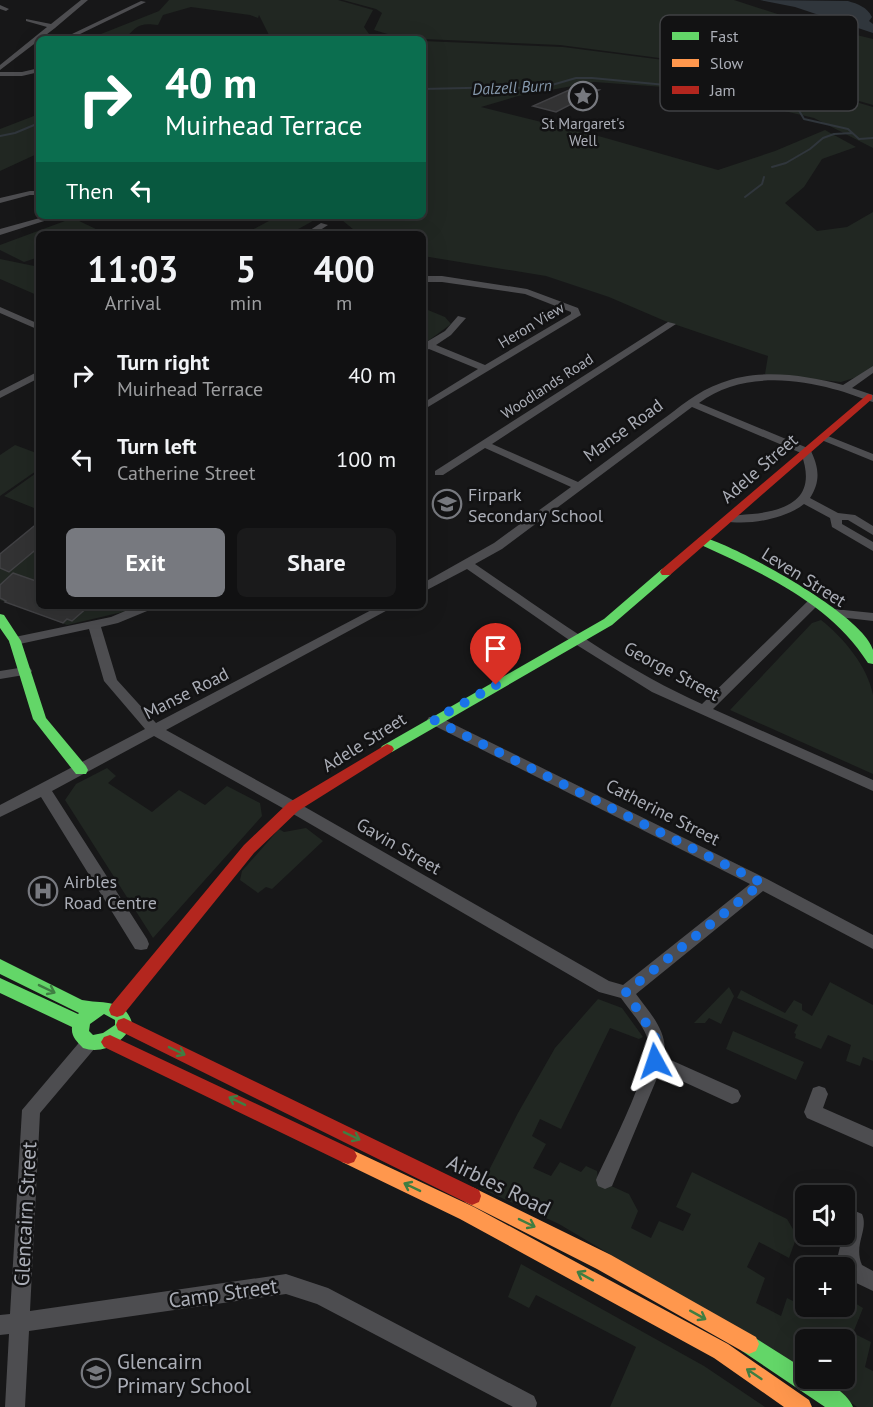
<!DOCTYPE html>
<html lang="en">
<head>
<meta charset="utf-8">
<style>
  :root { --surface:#111112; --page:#1a1a1b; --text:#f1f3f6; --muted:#9c9d9f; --line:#303132; --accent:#77797f }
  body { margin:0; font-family:"PT Sans",sans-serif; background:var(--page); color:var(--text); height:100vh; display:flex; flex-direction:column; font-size:22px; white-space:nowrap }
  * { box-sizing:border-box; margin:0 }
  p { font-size:20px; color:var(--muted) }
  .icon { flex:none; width:33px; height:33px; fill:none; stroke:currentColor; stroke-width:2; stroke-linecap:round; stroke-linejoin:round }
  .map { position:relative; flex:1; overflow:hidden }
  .details { position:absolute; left:36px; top:231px; width:390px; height:378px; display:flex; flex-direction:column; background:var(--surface); border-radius:9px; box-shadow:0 6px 24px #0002,0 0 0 2px var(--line) }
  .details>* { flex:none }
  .banner { position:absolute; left:36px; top:36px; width:390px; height:183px; border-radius:9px; box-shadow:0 6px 24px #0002,0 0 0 2px var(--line); background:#0b6e4f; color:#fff; overflow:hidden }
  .fabs { position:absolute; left:795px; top:1185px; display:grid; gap:12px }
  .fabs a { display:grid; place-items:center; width:60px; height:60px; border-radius:9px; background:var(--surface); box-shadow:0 6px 24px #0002,0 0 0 2px var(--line); font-size:30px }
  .pin { position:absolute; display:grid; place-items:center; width:51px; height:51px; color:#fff; margin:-62px -26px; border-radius:50% 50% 50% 0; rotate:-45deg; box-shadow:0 0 6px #0007 }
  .pin .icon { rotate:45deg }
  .me { position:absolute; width:66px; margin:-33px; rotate:355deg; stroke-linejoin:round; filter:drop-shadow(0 0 4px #0008) }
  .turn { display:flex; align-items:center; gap:21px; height:126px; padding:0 30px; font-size:27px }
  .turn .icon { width:78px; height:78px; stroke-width:2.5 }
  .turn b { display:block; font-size:42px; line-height:51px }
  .then { display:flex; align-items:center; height:57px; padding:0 30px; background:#0003; gap:12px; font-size:22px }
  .eta { display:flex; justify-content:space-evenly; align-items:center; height:102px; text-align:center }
  .eta b { font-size:36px; font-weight:600; line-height:42px }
  .cta { display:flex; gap:12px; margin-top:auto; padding:12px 30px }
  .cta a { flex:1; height:69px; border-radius:9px; background:var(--accent); color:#fff; font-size:24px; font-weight:600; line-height:69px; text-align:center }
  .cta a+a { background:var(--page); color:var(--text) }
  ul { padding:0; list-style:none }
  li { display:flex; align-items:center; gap:18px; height:84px; padding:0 30px }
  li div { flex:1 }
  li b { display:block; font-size:22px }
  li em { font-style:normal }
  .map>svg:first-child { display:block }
</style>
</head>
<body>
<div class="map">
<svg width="873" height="1407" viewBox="0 0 873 1407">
  <rect width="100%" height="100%" fill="#171718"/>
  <path fill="#212722" d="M169,0H338L373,10L364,27L369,34L380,39H271L259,15L258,18L250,15L191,7L163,15L158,25C138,22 137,27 125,38L96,36L159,11Z
    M343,0H734L799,21L873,39V105L751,70L560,45L401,38L374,30L382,13L376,9Z
    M423,41L563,47L679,62L768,76L873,107V148L814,118L692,89L594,82L518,96L481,107L602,137L718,170L775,151L825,130L856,147L822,159L804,187L785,203L817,231L847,227L873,212V372L841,382L765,374L768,356L665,321L609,297L546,276L423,256V234H359L337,216H423Z
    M39,114V153L0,171V129Z
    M278,216H305L316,219C291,234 281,239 252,230Z
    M73,218L102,232L39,234V257L24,262L0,250V245Z
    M0,259L39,267V296L0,279Z
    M423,308L445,317L451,324L428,341L423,339Z
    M15,445L39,454V469L0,496V455Z
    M39,471V510L4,496Z
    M39,522V606H135L131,610L67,625L0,600V554Z
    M821,620C843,637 868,667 873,695C873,716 873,751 873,774L730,710L812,623Z
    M107,768L116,776L108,783L152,812L179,790L205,805L227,786L260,803L262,816L153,938L65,800L76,784Z
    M306,828L323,841L272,889L266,887L258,893L240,880L242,871L279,829L284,832Z
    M830,982L873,1005V1061L863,1057L860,1066L846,1061L851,1045L828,1035L821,1049L795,1038L796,1034L794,1033L798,1025L737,998L741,990L785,1013L794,1000L802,1004V1010L812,1016Z
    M729,987L734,996L721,1024L709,1018L705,1023H694Z
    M598,999L622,1008L643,1037L639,1039L610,1028L561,1129L540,1119L532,1136L546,1144L533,1168L551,1176L560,1162L581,1172L586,1166L597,1171L598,1180L629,1194L638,1211L631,1228L651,1238L659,1221L683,1231L691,1214L676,1207L692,1172L787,1219L797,1236L789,1258L759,1242L747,1267L765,1278L756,1303L781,1316L787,1298L813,1311L815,1307L844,1306L845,1297L863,1308L853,1333L871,1342L865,1367L873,1371V1407H857L818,1379L844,1378V1340H806L805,1370L559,1224L480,1188L518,1113L555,1048Z
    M733,1031L804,1062L796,1080L726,1049Z
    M521,1264L704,1366L765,1407H610L636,1347L536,1295L529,1308L508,1297Z"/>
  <path fill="#30363c" d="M760,0L848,1C858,4 867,7 872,17L869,21L873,24V33L795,7Z"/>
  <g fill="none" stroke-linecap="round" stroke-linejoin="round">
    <path stroke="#30363c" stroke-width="2" d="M423,89L508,87L538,89L576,78H592L666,85L677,91L702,88L725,90L771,105L798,109L804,119L848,129L859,139L873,138
      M0,136L15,133L39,123
      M772,167L786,163L810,149L823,138L834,134L852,133
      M749,194L745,197L762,184L764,177"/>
  </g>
  <path fill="#323233" stroke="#414144" stroke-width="1.5" d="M576,87L599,90L556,112L533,106Z
    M39,522V547L9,572L0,568V554Z
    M13,573L39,582V606H89L72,621L67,619L63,623L5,602L6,601L0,598V585Z"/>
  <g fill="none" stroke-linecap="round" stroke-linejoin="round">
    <path fill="#4d4d50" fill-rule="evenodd" d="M81,0H88L55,28L0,70V65L47,27L26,21V19L51,24Z
      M141,1L146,2L76,36L53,39L72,34Z
      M0,5L9,9L6,11L0,9Z
      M39,68V72L22,76H0V72H22Z
      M30,191H39V195H30L0,203V198Z
      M47,216H60L0,235V229Z
      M321,223L328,225L314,234H304Z
      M423,276H442L527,289L578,308L581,315L423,410V403L478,369L429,349L423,351V344L445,331L458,316L466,318L451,335L436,345L485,365L571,314V312L525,294L442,282H423Z
      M0,307L39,324V330L0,313Z
      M668,322L676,324L492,444L578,482C605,462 632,442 659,422C679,408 697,391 721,383C759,368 804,375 843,385L873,366V373L852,388L873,395V402C860,398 847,392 833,389C790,377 737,374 699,403L810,449C819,467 821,481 810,498L838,513L855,515L873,526V535L848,520H842V524L873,542V551L832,527L830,518L804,504C785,519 748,526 724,521L722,519L724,517C733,515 743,515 752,514C792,510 817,496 801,453L692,407L502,549L475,564C549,614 621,668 702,704L811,598H819L821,601L819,604L713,709L873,780V791L652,692L572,642L467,569L423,592V583L494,543L571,487L485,448L443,475H435V471Z
      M39,371V378L0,398V391Z
      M823,434L873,454V461L819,439L818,437Z
      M137,606H154L152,609L118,623L101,627L117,680L156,723L379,606H395L166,730L298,803L609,981L623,985L750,884L429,723L427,720L429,717H439L767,879L873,935V949L763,891L636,994C649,1012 669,1032 664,1057L738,1090L741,1096L738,1102L732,1104L660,1071L612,1186L605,1189L598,1186L596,1180C609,1151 652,1069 648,1041C645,1026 629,1010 621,998L599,992L288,811L154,736L52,791L147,939L149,944L147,949L141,950L135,949L41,797L0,817V805L145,729L104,681L89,629L15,645L10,644L9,641L10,638L111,617Z
      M834,609L873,613V621L830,616L828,613L830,610Z
      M25,667L30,668L32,671L30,674L0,679V671Z
      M89,1036L95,1038L98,1043L95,1048L40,1113L30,1311L286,1274L328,1288L534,1396L537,1403L536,1407H513L317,1304L286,1294L29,1331L25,1407H5L9,1334L0,1335V1315L10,1314L22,1110L83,1038Z
      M819,1086L825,1088L828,1094L823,1108L873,1130V1147L807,1118L804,1112L813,1088Z
      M855,1211L862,1214C869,1230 853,1244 862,1265L873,1271V1291L848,1279L838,1255L843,1234H844L848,1214Z"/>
    <path fill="#63d668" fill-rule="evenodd" d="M703,537C738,547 864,615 873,650C873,654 873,660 873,664L868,663C830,603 762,573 699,544L697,541L699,538Z
      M666,568L672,572L670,575L612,625L392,752H382L380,749L382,746L604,619L662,569Z
      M0,614L4,615L21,641L46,718L86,766L88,770L86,774H76L33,719L9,641L0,628Z
      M0,959L82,1000C102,1004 125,998 132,1023C126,1042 103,1055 83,1048C77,1041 71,1037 72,1027L0,993V978L78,1014L79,1013L0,974ZM104,1014L115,1020V1025L103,1033L93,1035L89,1031L90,1024Z
      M749,1334L806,1370V1378C822,1378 847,1391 853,1407H825L742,1351L739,1344L742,1337Z"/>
    <path fill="#ff974d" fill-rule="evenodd" d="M348,1148L474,1207L728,1344L809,1400L812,1407H784L714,1358L460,1219L342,1162L339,1156L342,1150Z
      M472,1187L611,1255L756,1337L759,1344L756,1351L749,1354L742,1351L597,1269L465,1202L463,1196L465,1190Z"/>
    <path fill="#b3261e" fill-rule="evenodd" d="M868,394L872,395V399L670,575H662L660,572L662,569Z
      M387,744L392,746L394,749L392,752L298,811L254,853L123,1015L117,1017L111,1015L109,1010L111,1005L244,845L288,803Z
      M124,1018L479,1190L481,1196L479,1202L472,1205L465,1202L118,1030L116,1025L118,1020Z
      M110,1035L354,1150L357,1156L354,1162L348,1164L342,1162L104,1047L101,1042L104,1037Z"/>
  </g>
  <defs><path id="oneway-shaft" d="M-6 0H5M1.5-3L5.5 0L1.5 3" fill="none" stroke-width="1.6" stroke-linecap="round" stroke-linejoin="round" transform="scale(1.5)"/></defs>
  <g stroke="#3f7e42">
    <use href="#oneway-shaft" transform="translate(47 989) rotate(26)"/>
    <use href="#oneway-shaft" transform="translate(177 1051) rotate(26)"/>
    <use href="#oneway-shaft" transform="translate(237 1101) rotate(-154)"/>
    <use href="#oneway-shaft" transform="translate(352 1136) rotate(26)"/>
    <use href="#oneway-shaft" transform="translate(412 1187) rotate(-154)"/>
    <use href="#oneway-shaft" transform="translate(527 1223) rotate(26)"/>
    <use href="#oneway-shaft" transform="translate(585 1276) rotate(-151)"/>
    <use href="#oneway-shaft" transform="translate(698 1315) rotate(29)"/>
    <use href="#oneway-shaft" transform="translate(754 1374) rotate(-146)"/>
  </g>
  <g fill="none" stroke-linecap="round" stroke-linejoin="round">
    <path stroke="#1a73e8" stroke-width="10" stroke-dasharray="0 18" d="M496,685L434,720L762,883L626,992L657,1040L655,1061"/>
  </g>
  <defs>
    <g id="sight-ring" transform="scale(1.5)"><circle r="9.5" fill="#121213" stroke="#77797f" stroke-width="1.5"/><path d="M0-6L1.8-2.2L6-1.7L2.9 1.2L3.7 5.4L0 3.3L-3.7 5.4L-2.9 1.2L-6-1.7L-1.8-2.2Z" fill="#77797f"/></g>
    <g id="school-ring" transform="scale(1.5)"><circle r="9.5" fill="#121213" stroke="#77797f" stroke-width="1.5"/><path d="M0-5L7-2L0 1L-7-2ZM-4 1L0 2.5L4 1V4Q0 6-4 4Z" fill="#77797f"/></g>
    <g id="hospital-ring" transform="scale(1.5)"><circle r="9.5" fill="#121213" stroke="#77797f" stroke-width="1.5"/><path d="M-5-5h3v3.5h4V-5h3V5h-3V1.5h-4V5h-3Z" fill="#77797f"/></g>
  </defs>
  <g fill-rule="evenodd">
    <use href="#sight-ring" x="583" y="96"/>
    <use href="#school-ring" x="447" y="504"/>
    <use href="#hospital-ring" x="43" y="891"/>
    <use href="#school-ring" x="96" y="1373"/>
  </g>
  <g text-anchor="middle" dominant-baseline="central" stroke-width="5" stroke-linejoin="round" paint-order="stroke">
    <g font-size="15" fill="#abaeb7" stroke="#121213">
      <text x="583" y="123">St Margaret's<tspan x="583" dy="17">Well</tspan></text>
    </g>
    <g font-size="15" fill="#abaeb7" stroke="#121213">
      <text transform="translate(531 325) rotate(-31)">Heron View</text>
      <text transform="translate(547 386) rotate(-33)">Woodlands Road</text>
    </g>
    <g font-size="16" font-style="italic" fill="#8699ad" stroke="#121213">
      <text transform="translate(512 87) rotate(-3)">Dalzell Burn</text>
    </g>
    <g font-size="18" fill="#abaeb7" stroke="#121213">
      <text transform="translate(623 430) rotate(-36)">Manse Road</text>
      <text transform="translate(759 468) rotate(-41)">Adele Street</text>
      <text transform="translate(804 577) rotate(32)">Leven Street</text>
      <text transform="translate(672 671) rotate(28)">George Street</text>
      <text transform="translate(186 693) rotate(-27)">Manse Road</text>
      <text transform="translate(364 742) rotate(-32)">Adele Street</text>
      <text transform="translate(663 812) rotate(27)">Catherine Street</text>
      <text transform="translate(399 846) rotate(30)">Gavin Street</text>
    </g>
    <g font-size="18" fill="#abaeb7" stroke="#121213" text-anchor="start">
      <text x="468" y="494">Firpark<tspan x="468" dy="21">Secondary School</tspan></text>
      <text x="64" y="881">Airbles<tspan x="64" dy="21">Road Centre</tspan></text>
    </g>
    <g font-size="21" fill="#abaeb7" stroke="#121213">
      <text transform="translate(499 1185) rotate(26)">Airbles Road</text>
      <text transform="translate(25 1214) rotate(-87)">Glencairn Street</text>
      <text transform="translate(223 1293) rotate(-8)">Camp Street</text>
    </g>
    <g font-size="21" fill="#abaeb7" stroke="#121213" text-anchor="start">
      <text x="117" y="1361">Glencairn<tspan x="117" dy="24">Primary School</tspan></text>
    </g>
  </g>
  <rect x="660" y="15" width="198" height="96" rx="9" fill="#121213" stroke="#404144" stroke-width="1.5"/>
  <rect x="672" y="32" width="27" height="8" fill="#63d668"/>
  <rect x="672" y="59" width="27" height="8" fill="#ff974d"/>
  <rect x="672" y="86" width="27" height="8" fill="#b3261e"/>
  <g font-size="16" fill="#abaeb7">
    <text x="710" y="42">Fast</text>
    <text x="710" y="69">Slow</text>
    <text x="710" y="96">Jam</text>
  </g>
</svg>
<div class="fabs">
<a><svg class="icon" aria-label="sound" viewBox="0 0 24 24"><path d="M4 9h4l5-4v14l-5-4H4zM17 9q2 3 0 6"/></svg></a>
<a>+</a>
<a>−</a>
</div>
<div class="pin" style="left:496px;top:685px;background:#d93025"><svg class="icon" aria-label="arrive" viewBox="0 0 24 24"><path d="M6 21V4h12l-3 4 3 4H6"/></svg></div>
<svg class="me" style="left:655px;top:1061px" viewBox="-20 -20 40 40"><path d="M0-17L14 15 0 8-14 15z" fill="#1a73e8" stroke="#fff" stroke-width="4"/></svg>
<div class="banner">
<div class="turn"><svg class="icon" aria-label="right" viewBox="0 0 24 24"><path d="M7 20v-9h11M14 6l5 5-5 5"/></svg><div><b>40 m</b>Muirhead Terrace</div></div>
<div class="then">Then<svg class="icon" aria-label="left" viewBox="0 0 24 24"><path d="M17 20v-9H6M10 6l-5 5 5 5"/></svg></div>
</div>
<section class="details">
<div class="eta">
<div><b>11:03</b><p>Arrival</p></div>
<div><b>5</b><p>min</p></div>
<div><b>400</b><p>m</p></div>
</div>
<ul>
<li><svg class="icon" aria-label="right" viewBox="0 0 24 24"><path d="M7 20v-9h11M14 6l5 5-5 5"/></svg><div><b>Turn right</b><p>Muirhead Terrace</p></div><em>40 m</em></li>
<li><svg class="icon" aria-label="left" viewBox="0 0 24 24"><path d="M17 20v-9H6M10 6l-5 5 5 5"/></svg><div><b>Turn left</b><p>Catherine Street</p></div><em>100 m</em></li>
</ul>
<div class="cta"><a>Exit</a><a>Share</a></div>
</section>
</div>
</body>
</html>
